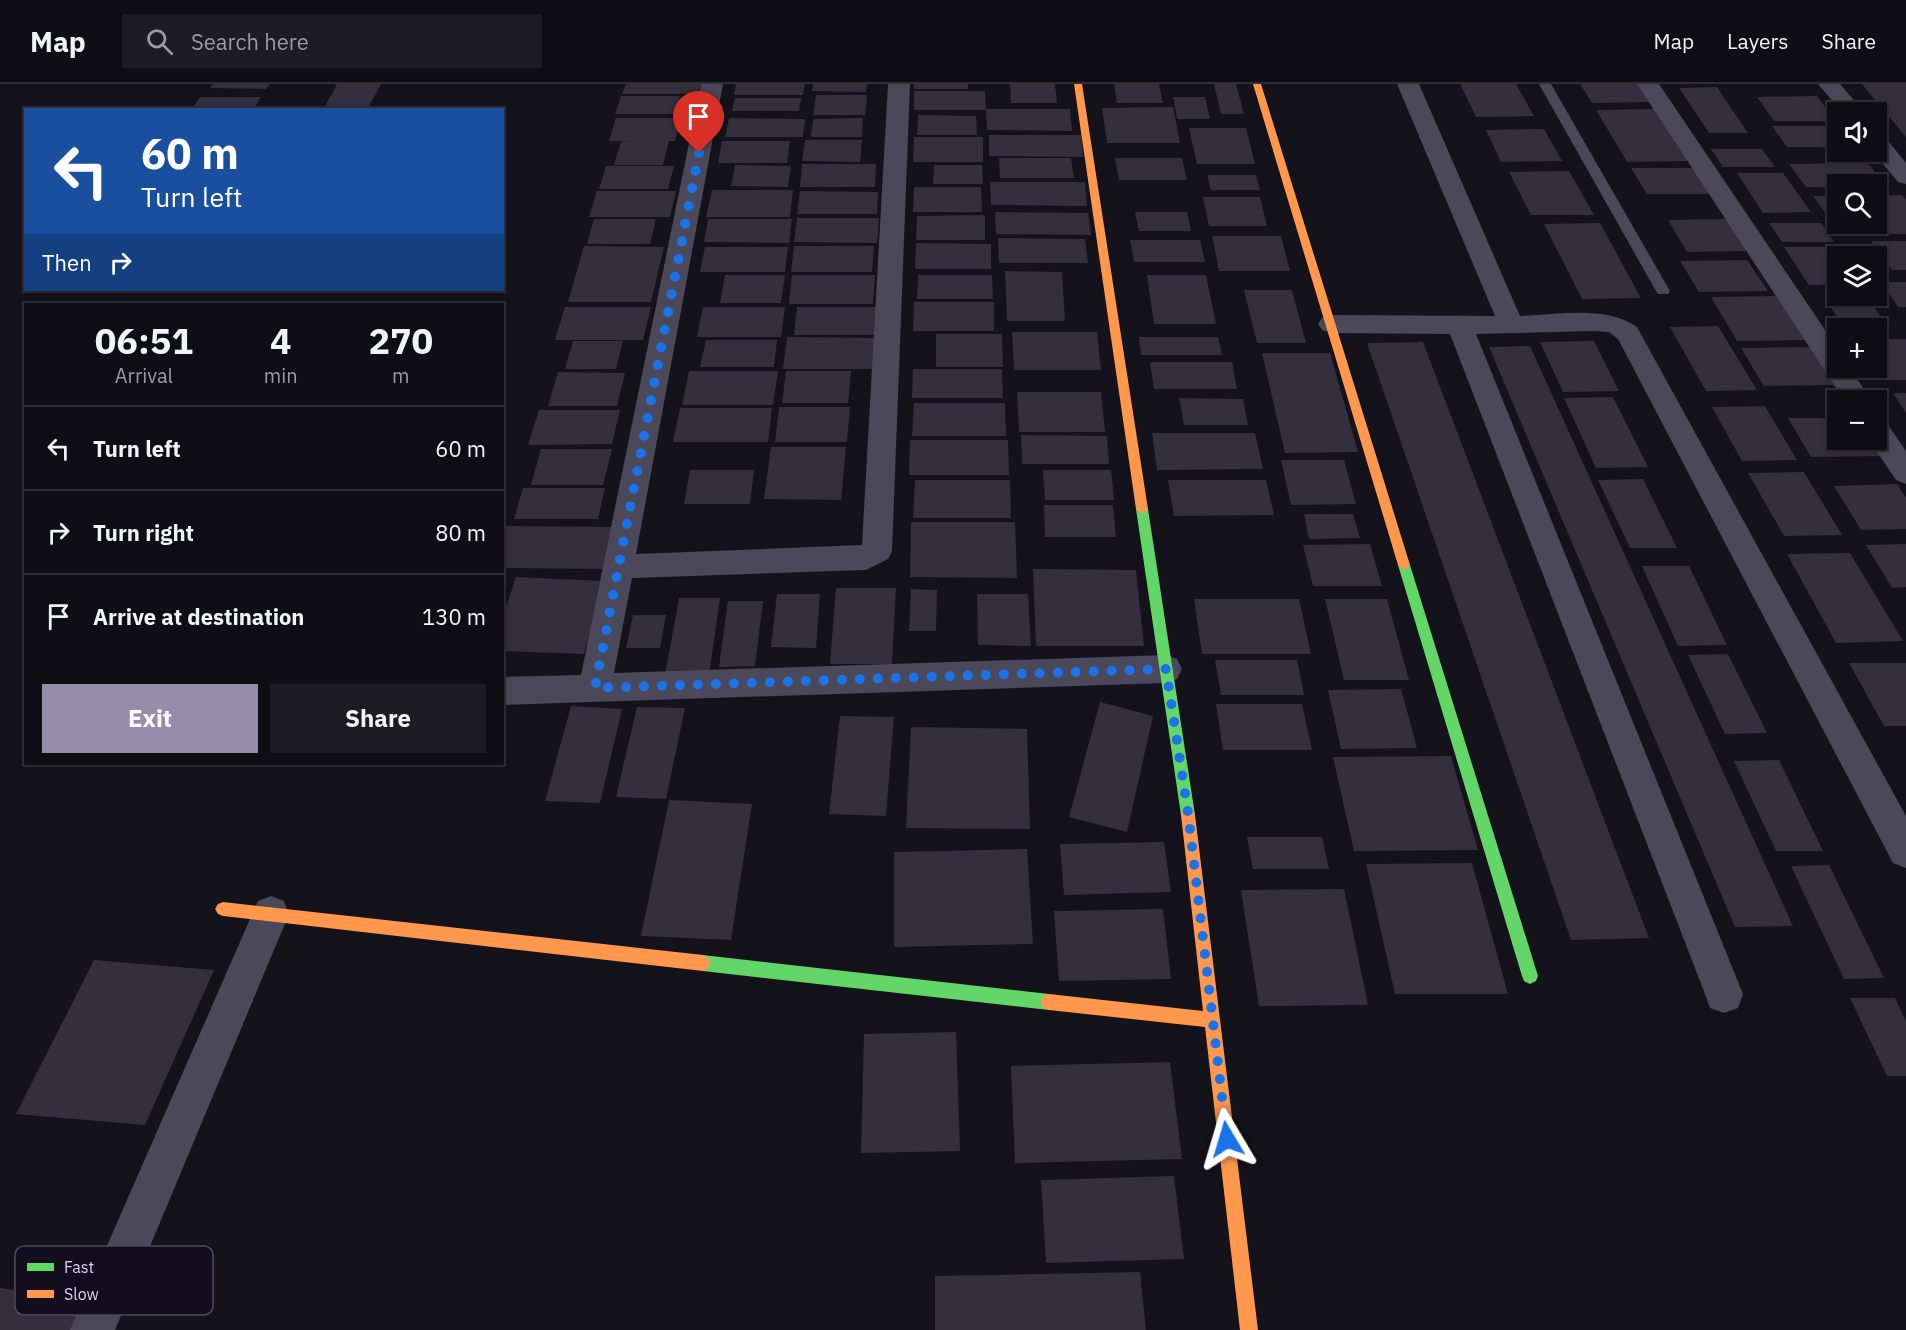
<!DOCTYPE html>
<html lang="en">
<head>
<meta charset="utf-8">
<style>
  :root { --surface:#0f0e14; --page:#1d1c22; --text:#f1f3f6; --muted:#9b9ca0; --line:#2f2e34; --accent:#968dac }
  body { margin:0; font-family:"IBM Plex Sans",sans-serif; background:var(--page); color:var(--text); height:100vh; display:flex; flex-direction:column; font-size:22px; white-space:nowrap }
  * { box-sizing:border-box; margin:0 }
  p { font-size:20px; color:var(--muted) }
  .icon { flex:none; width:33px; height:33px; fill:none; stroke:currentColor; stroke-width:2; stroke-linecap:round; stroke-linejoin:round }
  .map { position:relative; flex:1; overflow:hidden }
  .panel { position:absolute; left:24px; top:219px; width:480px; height:462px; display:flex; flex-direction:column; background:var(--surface); border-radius:0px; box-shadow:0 3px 9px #0003,0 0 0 2px var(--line) }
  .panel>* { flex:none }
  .hud { position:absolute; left:24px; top:24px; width:480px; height:183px; border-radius:0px; box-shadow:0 3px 9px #0003,0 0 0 2px var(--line); background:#1a4fa0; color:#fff; overflow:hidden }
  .fabs { position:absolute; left:1827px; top:18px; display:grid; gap:12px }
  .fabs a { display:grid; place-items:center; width:60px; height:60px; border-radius:0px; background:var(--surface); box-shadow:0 3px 9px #0003,0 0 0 2px var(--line); font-size:30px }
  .pin { position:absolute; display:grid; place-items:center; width:51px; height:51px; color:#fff; margin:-62px -26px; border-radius:50% 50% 50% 0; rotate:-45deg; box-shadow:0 0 6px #0007 }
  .pin .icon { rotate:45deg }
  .me { position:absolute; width:66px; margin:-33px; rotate:353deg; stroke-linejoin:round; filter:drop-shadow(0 0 4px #0008) }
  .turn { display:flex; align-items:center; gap:21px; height:126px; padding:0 18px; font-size:27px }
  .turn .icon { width:78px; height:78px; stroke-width:2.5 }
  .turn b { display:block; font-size:42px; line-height:51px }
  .then { display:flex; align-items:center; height:57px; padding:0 18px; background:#0003; gap:12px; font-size:22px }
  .eta { display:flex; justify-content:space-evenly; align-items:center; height:102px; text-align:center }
  .eta b { font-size:36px; font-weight:700; line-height:42px }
  .primary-button { display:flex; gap:12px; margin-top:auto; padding:12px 18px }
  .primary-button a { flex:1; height:69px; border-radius:0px; background:var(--accent); color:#fff; font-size:24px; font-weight:700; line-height:69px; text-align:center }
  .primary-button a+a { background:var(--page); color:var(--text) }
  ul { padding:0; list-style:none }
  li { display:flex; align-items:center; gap:18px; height:84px; padding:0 18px; border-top:2px solid var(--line) }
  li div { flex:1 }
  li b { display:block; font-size:22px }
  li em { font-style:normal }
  header { display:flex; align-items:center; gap:36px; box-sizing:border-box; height:84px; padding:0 30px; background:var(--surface); border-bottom:2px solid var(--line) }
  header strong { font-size:28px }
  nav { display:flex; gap:33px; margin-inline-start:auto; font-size:21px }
  .search { width:420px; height:54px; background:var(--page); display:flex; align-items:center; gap:15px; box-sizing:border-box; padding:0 21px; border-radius:0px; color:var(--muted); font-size:22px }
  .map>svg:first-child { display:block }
</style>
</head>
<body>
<header>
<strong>Map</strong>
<div class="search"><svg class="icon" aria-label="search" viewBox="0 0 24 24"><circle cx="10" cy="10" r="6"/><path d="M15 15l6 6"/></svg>Search here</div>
<nav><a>Map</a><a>Layers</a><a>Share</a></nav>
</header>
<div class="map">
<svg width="1906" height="1246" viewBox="0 0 1906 1246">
  <rect width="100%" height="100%" fill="#14121a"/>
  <path fill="#342f3c" d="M213,0H270L266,5L210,4Z
    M337,0H381L367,26H323Z
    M626,0H701L698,10H622Z
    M736,0H805L803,11H734Z
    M813,0H867L866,8L812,7Z
    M914,0H968V5H914Z
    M1010,0H1055L1057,19H1011Z
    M1114,0H1159L1163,19H1117Z
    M1214,0H1236L1244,30H1221Z
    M1460,0H1516L1534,32L1476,33Z
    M1580,0H1638L1650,18L1592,19Z
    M1862,0H1906V53Z
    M1717,3L1748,49H1709L1679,4Z
    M914,7H985L986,26H914Z
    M816,11H867L865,31H813Z
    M621,12H680L676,30H615Z
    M1817,12L1835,37H1774L1757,13Z
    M200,13H261L253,26H191Z
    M1173,13H1205L1210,35H1177Z
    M735,14H801L799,27H732Z
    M1173,23L1180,59H1107L1102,24Z
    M986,25H1070L1072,47L987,46Z
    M1656,25L1690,77L1627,78L1596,26Z
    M918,31L976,32L977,51H917Z
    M616,34H681L675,57H669L663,81H614L621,58H635L609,57Z
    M729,34L805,35L803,53H725Z
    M863,34L862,53H811L813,35Z
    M1772,42H1838V63H1787Z
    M1189,44H1246L1255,80H1197Z
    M1544,45L1562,77L1501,78L1486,46Z
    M989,51H1081L1083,73L989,72Z
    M914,53H983V78H913Z
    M805,56H862L860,78L802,77Z
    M722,57H790L787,79H718Z
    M1711,65H1762L1775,83H1723Z
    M999,74H1071L1074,94H1000Z
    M1115,74H1182L1187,96H1119Z
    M1868,79L1886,103H1876V100H1838V103H1806L1789,80Z
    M802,80H876L875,103H800Z
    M735,81L791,82L788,103L731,102Z
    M934,81H982L983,100H933Z
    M606,82H674L668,105H599Z
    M1631,84H1693L1710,110H1647Z
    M1569,87L1594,131H1531L1509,88Z
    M1737,89H1783L1811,128L1763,129Z
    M1207,91H1256L1260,106H1211Z
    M990,98H1085L1087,122L991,121Z
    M914,103H981L982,128H913Z
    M712,106H793L790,133H706Z
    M597,107H676L670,133H589Z
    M800,107L878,108L877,130H797Z
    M1902,111L1906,116V150H1841L1813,112H1838V140H1876V112Z
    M1203,113H1260L1267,142H1209Z
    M995,128L1088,129L1091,151L996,150Z
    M1135,128H1187L1191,147H1139Z
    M985,131V156H916L917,132Z
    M797,134H879L877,159L794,158Z
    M594,135H656L650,160H587Z
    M708,135H792L789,159L704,158Z
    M1727,135L1747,167L1687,168L1668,136Z
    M1600,139L1641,214L1582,215L1544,140Z
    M1769,139H1821L1834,158H1782Z
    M1212,152H1281L1290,187H1219Z
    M998,154L1085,155L1088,179H999Z
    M1130,156H1200L1205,178H1134Z
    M1871,157H1906V186H1892Z
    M916,159L991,160V185H915Z
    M584,162L664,163L651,218H568Z
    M794,162H874L872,188H791Z
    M705,163H788L785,188H700Z
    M1784,163H1833L1840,172H1838V201H1809Z
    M1747,176L1768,207L1699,208L1680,177Z
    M1005,187L1062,188L1065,237H1007Z
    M725,191H785L781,219H720Z
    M792,191H875L873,220H789Z
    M918,191H992L993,215H917Z
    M1147,191H1206L1216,240H1154Z
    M1881,198H1906V223H1898Z
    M1244,206H1292L1306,259H1257Z
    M1777,212L1806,256L1737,257L1711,213Z
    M914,218H994V247H913Z
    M1828,219H1871L1888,243L1844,244Z
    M565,223H651L643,256H555Z
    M703,223H785L781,253H697Z
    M797,223H876L874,251H794Z
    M1718,242L1757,306L1706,307L1670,243Z
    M1012,248H1097L1101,286H1014Z
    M936,250H1002L1003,283H936Z
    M787,253L875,254L873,285H783Z
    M1139,253H1218L1222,271H1141Z
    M1876,255H1906V296H1876L1867,284H1876Z
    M706,256H777L774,283H700Z
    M573,257H623L616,285H565Z
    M1594,257L1619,307L1563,308L1540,258Z
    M1423,258L1649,854L1571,856L1367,259Z
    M1530,262L1793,842L1735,843L1489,263Z
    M1813,263L1838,301L1764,302L1741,264Z
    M1262,269H1330L1358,368L1285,369Z
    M1150,278H1232L1237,305H1154Z
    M913,285H1002L1003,314H912Z
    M689,287H778L773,321H682Z
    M786,287H851L848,319H782Z
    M558,288L625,289L617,322H548Z
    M1017,308H1101L1105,348H1019Z
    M1893,309H1906V329Z
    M1613,313L1648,383L1596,384L1564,314Z
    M1179,314L1243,315L1248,341H1184Z
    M914,319H1005L1006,352H912Z
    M1765,322L1797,376L1742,377L1712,323Z
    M779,323H850L847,358H775Z
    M680,324H772L768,358H673Z
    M539,326H620L612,360L528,361Z
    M1788,334H1838V356H1875L1886,372L1811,373Z
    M1152,349H1255L1263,385L1157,386Z
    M1021,351L1107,352L1109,380H1022Z
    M910,356H1008L1009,391H909Z
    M771,363H846L841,416L764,415Z
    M541,365H612L603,401H531Z
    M1281,376H1344L1356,420L1291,421Z
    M690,386H754L750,420H684Z
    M1043,386H1111L1114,416H1045Z
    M1804,388L1842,451L1784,452L1748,389Z
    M1643,395L1677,464H1630L1598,396Z
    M915,396H1010L1011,434H913Z
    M1168,396H1266L1274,431L1174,432Z
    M1897,400L1906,414V445L1861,446L1834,402Z
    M523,404H605L598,435H514Z
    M1044,421H1113L1116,453H1045Z
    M1304,430H1353L1360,454L1309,455Z
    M911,438H1015L1017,494L910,493Z
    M502,442L620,443L611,485L502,484Z
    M1370,460L1382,502H1313L1303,461Z
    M1906,460V503L1892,504L1866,461Z
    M1850,469L1903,557L1836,559L1787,470Z
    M1642,482H1689L1727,561L1678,562Z
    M1033,485L1136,486L1144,562H1036Z
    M516,493L604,497L584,570L502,567V535Z
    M836,504H896L892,580H830Z
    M911,505L937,506L936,547H909Z
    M777,510H820L816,564L771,563Z
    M977,510H1028L1031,562L978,561Z
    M679,514H720L709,591H665Z
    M1194,515H1299L1311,570H1202Z
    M1325,515H1387L1409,596H1344Z
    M728,517H763L755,582L719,583Z
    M633,531H666L660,564H626Z
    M1728,570L1767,649L1725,650L1688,571Z
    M1215,576H1297L1304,611H1221Z
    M1849,579H1906V642H1884Z
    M1401,605L1417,664L1341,665L1328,606Z
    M1100,618L1153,632L1127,748L1069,733Z
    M1216,620H1302L1312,666H1223Z
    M571,622L622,625L600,719L545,717Z
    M637,623L685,624L666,715L616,713Z
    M840,632L894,633L886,732L829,730Z
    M911,643L1027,645L1030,745L906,744Z
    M1451,672L1478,766L1354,767L1333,673Z
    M1779,676L1823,767H1776L1734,677Z
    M669,716L752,720L731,856L641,852Z
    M1247,753H1322L1329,785H1253Z
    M1164,758L1171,808L1064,811L1060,760Z
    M1027,765L1033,860L894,863V768Z
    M1472,779L1508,910H1395L1366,780Z
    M1829,781L1884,894L1844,895L1791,782Z
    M1344,805L1368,921L1259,922L1241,806Z
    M1163,825L1171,895L1059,897L1054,827Z
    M94,876L214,886L145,1041L16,1030Z
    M1850,914H1895L1906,937V992H1887Z
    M956,948L960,1067L861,1069L864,950Z
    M1170,978L1182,1075L1015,1079L1011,982Z
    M1174,1092L1184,1175L1046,1179L1041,1096Z
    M1140,1188L1146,1246H935V1192Z
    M0,1204L86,1217L72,1246H0Z"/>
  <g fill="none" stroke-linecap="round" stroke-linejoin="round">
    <path fill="#4b4859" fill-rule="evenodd" d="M1539,0H1551L1670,207L1668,210H1658L1656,207Z"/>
    <path fill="#4b4859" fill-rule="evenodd" d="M701,0H723L636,470L862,461L888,0H910L892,467L888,475L866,486L632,494L614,589L1166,571L1177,575L1182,585L1177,595L1166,599L502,621V593L581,591Z
      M1397,0H1419L1520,232C1558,231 1605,221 1637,243L1906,732V784L1893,779L1618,255L1609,248L1595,247L1476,250L1743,910L1738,924L1724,929L1710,924L1705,910L1450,250L1331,249L1322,246L1318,240L1322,234L1331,231L1495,232Z
      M1637,0H1659L1838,265V284H1850L1871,316H1844Z
      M1818,0H1840L1864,28H1842Z
      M1876,50L1884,52L1906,79V100L1898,98L1873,68H1876Z
      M1876,335L1886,338L1906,367V400L1896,396L1869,356H1876Z
      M271,812L284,817L289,830L115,1246H70L258,817Z"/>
    <path fill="#63d668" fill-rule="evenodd" d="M1142,420L1148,425L1195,731L1193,736L1188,738L1183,736L1181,731L1136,425Z
      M1404,476L1410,481L1538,892L1536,897L1530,900L1524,897L1522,892L1398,481Z
      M703,871L1049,910L1055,912L1057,918L1055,924L1049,926L703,887L698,884L695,879L698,874Z"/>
    <path fill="#ff974d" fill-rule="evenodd" d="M1074,0H1082L1148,425L1142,430L1136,425Z
      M1253,0H1261L1410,481L1404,486L1398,481Z
      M1188,724L1193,726L1195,731L1258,1246H1240L1205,943L1049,926L1043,924L1041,918L1043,912L1049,910L1203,927L1181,731L1183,726Z
      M223,818L703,871L708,874L711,879L708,884L703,887L223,832L218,830L215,825L218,820Z"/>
  </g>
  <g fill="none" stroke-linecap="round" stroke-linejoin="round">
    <path stroke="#1a73e8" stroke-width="10" stroke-dasharray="0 18" d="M699,69L595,604L1166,585L1188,729L1227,1055"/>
  </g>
  <rect x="15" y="1162" width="198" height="69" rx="9" fill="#130e1d" stroke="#4f485f" stroke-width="1.5"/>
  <rect x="27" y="1179" width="27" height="8" fill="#63d668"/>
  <rect x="27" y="1206" width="27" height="8" fill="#ff974d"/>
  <g font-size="16" fill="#dccffa">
    <text x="64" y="1189">Fast</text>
    <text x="64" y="1216">Slow</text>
  </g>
</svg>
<div class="fabs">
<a><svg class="icon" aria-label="sound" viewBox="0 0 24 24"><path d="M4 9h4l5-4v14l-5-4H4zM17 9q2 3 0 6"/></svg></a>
<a><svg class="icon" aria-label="search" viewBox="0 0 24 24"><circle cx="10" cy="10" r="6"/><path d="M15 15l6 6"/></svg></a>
<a><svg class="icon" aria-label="layers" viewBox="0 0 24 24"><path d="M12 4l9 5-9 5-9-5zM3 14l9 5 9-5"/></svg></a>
<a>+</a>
<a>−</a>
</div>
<div class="pin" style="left:699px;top:69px;background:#d93025"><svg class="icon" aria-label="arrive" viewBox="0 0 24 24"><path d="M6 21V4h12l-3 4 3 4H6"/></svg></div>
<svg class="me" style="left:1227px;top:1055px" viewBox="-20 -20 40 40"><path d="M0-17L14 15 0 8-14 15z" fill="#1a73e8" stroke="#fff" stroke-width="4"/></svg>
<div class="hud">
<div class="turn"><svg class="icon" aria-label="left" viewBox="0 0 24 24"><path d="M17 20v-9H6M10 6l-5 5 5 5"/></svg><div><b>60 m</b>Turn left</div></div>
<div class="then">Then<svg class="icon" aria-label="right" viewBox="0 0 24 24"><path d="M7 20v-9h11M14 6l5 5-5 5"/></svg></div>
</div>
<section class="panel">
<div class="eta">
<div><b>06:51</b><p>Arrival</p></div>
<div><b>4</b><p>min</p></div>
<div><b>270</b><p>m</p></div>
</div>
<ul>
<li><svg class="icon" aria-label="left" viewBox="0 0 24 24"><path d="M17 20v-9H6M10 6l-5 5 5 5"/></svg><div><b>Turn left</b></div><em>60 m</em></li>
<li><svg class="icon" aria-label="right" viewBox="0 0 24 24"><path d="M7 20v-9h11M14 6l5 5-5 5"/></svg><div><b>Turn right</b></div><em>80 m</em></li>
<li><svg class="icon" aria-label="arrive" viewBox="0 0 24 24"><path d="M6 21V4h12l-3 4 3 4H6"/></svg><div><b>Arrive at destination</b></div><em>130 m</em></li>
</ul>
<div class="primary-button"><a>Exit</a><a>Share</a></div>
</section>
</div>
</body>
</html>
